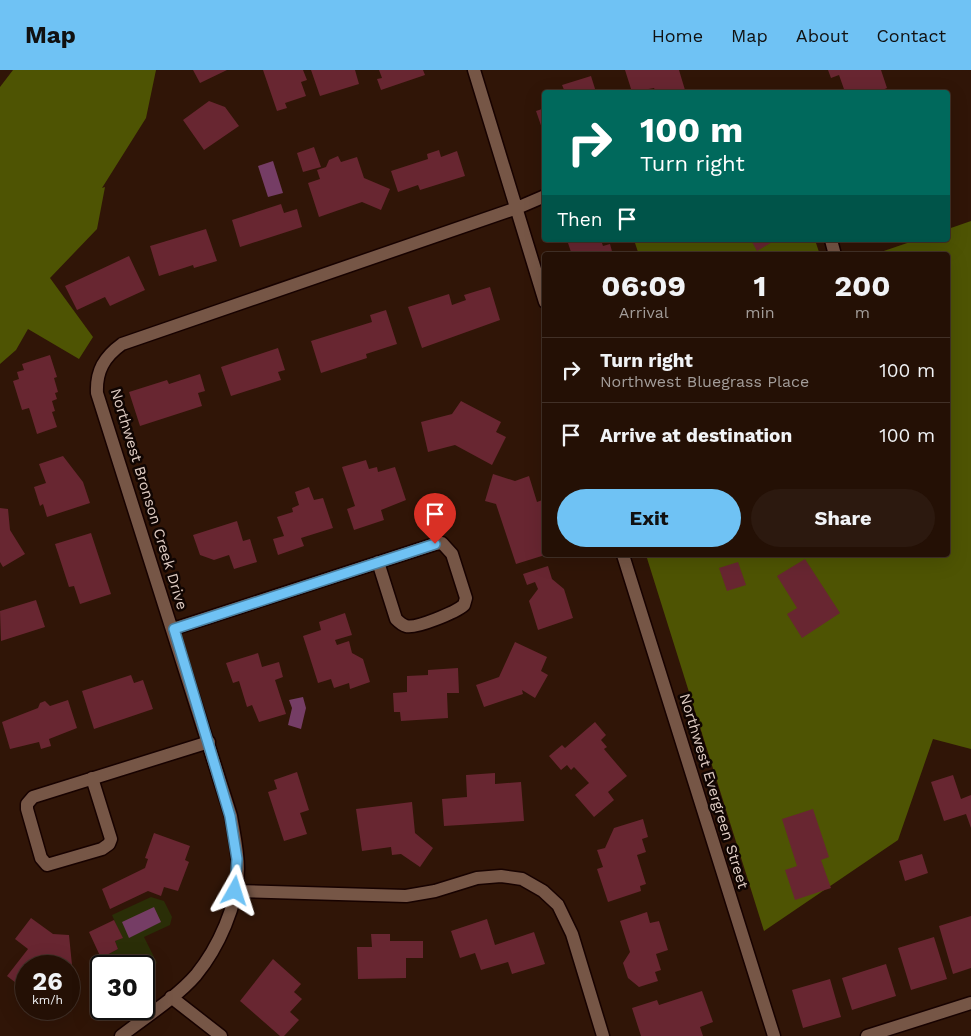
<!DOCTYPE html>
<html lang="en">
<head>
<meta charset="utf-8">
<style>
  :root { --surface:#241005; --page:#2c190f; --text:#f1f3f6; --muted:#a39d9a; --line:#413027; --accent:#6fc2f4 }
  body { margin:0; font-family:"Work Sans",sans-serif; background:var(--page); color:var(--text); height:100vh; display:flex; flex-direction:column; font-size:19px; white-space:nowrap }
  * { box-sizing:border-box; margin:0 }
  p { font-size:16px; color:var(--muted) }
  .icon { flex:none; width:28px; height:28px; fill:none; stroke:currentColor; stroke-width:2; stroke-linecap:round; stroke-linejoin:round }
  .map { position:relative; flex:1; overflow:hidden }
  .drawer { position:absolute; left:542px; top:182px; width:408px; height:305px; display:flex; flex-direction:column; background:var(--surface); border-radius:5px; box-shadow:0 5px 20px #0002,0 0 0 1px var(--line) }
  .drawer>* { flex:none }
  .hud { position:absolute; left:542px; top:20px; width:408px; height:152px; border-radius:5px; box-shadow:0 5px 20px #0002,0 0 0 1px var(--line); background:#00695c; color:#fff; overflow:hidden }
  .speed { position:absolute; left:15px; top:885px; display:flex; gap:10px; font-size:25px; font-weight:700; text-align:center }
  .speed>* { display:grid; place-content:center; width:65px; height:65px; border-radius:50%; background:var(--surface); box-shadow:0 5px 20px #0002,0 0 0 1px var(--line); line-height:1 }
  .speed small { font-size:12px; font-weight:400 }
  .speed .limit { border:2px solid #111; border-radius:8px; background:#fff; color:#111 }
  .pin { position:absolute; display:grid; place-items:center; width:42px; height:42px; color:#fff; margin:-51px -21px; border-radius:50% 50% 50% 0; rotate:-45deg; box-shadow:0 0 5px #0007 }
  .pin .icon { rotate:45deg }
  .me { position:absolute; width:55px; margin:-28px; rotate:6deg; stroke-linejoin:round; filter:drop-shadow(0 0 4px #0008) }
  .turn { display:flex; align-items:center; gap:18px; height:105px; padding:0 15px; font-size:22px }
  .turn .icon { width:65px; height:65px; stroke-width:2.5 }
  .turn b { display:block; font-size:35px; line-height:42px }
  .then { display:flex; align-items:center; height:48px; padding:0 15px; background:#0003; gap:10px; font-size:19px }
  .eta { display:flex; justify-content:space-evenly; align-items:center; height:85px; text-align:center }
  .eta b { font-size:30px; font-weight:700; line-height:35px }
  .cta { display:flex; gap:10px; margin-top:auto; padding:10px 15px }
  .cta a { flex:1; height:58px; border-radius:30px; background:var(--accent); color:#111; font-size:20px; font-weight:700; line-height:58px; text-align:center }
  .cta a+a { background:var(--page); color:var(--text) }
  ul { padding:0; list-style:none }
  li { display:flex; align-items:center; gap:15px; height:65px; padding:0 15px; border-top:1px solid var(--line) }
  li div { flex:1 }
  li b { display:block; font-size:19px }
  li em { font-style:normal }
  header { display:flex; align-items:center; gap:30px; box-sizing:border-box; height:70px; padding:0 25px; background:var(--accent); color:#111 }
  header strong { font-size:24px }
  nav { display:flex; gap:28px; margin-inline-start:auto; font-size:18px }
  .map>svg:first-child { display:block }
</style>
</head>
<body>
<header>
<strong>Map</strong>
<nav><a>Home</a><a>Map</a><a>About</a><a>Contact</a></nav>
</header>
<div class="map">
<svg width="971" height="966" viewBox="0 0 971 966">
  <rect width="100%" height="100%" fill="#301507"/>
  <path fill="#2a2e07" d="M151,827L164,831L172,847L170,855L144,867L157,893L144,900V896H101V912L92,893L118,879L115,871L122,868L112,845Z"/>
  <path fill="#4e5403" d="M13,0H156L146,48L102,118L105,117L97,159L50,208L93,267L79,289L28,259L16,280L0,294V17Z
    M971,151V679L933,669L898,770L764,861L646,485H948V185H872L916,170H948V159Z
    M634,170H815L820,185H639Z"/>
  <path fill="#753d65" d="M273,91L283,123L268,127L258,96Z
    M303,627L306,638L301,659L288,655L292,638L289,630Z
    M154,837L161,852L129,868L122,852Z"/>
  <path fill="#682631" d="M193,0H227L200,13Z
    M263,0H303L307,10L301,12L306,26L285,33L287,38L277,41Z
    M311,0H355L359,14L320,26Z
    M379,0H423L425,5L381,20L377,9L382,8Z
    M625,0H679L685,20L676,22H656L654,18L632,22Z
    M828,0H881L887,18L878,22H845L839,5L831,8Z
    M591,6L596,22H565L562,15Z
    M209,31L225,37L239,56L204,80L183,50Z
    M545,38V67L536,41Z
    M314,77L321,97L303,102L297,83Z
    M439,80L441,87L457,81L465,106L420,120L418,115L398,122L391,101L428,89L427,84Z
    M338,86L341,92L357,87L364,108L390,119L381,140L362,132L319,147L308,113L320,109L317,100L326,97L329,90Z
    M281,134L284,143L297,139L302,157L240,177L232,150Z
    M206,159L217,191L194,198L193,195L159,206L150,176Z
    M567,170H601L603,176L610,174L613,185H572Z
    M751,170H776L757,181Z
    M129,186L145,220L110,236L105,227L77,240L65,216Z
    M490,217L500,250L422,278L408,237L449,224L452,235L466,230L464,225Z
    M386,240L397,274L366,284L367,288L321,303L311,271L372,252L370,245Z
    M278,278L285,300L278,302L281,310L231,326L221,297Z
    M50,285L57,307L54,308L58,322L55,323L57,329L52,331L55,341L52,342L57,357L37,364L29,338L22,340L13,311L19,309L17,302L24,300L22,294Z
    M200,304L205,321L198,323L202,336L140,356L129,322L167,310L169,314Z
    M461,331L501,352L496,362L506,367L492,395L455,375L428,382L421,352L452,344Z
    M63,386L83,412L90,433L47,447L43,434L40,436L34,417L46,413L39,394Z
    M366,390L369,399L377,397L378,402L395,397L406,430L381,440L384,450L354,460L347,439L355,436L342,397Z
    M493,404L515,411L529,406L537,432L545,429V468L543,469L545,485L516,494L496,434L485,431Z
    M309,417L314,430L323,428L333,458L301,468L304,476L278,485L273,469L284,466L277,447L293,442L292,438L299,435L295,422Z
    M0,438L8,439L10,460L25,484L3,497L0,492Z
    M237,451L243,471L250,469L257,492L234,499L229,485L214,490L200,485L193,465Z
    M91,463L111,524L80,534L74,516L69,517L55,474Z
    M805,489L840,543L802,568L787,544L797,538L777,506Z
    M738,492L746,515L727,521L719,498Z
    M548,496L552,509L564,519L573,548L538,560L529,531L538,519L535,512L527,515L523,504Z
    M36,530L45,557L1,571L0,541Z
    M345,543L352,565L335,570L337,575L349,571L352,583L363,589L370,612L350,619L349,613L334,618L331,609L318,613L303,566L321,560L319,552Z
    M515,572L547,587L541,601L548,605L535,628L522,620L523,624L484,637L476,615L499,607Z
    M258,583L262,597L279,592L283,607L275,610L286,644L259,652L252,635L247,637L239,611L233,613L226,593Z
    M458,598L459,623H447L448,648L401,651L400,642H394L393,623L407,622V606L428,605V600Z
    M131,605L134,613L143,610L153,639L94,659L82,621Z
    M68,630L77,658L49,669L51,676L41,679L39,672L10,679L2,652L38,638L40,633L45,631L50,636Z
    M595,652L606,665L601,670L607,677L604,679L627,706L608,722L614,730L594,747L575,725L589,713L574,697L571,700L567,695L561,700L549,686L562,675L565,678Z
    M297,702L309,740L300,743L307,764L284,771L268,722L277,719L274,710Z
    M495,703V714L521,712L524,751L444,756L442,729L467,727L466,705Z
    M953,705L961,729L971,725V758L966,744L944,751L931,712Z
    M412,732L415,763L433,778L420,797L401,784L392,785L391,777L362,781L356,739Z
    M813,739L829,787L821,790L831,818L795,830L785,800L797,796L782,749Z
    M643,749L648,767L642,769L646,782L637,785L646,814L640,816L641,821L608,832L597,799L603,797L597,780L605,778L614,758Z
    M154,763L190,776L185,790L189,792L178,821L164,817L161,826L148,821L110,839L102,819L145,798L148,789L145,788Z
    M922,784L928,803L905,811L899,791Z
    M647,842L650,853L659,851L668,880L656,884L661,900L655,902L658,911L639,917L628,908L623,893L630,882L620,851Z
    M971,846V898L953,904L939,856Z
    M31,848L53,864L69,865L75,925L69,921V896H26V908L20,916L7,906L28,879L15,869Z
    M487,849L495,875L534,862L545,894L512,904L508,892L481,900L475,883L460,888L451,861Z
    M114,850L123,868L115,871L118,879L101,888L89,862Z
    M371,864H390V871H423V888H406V908L358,909L357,877H372Z
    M934,867L947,909L911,920L898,878Z
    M273,889L301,914L294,922L302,929L290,942L299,950L284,966H280L240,931Z
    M886,894L896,926L852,940L842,908Z
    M830,909L841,947L803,958L792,920Z
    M702,921L713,952L700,957L703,966H641L632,938L657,930L659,935Z"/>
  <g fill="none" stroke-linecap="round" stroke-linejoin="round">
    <g stroke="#170200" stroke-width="15">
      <path id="minor" d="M474,0L545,232
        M831,170L835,185
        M623,485L774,966
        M173,559L435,474L442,473L452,484L466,528L464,535C456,542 416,559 406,556C402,555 399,552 396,549L378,492
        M92,708L111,769L109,774L102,779L47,795L41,788L27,739V734L33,727L209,672
        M235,821L406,826L435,821L477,808L501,806L522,809L543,821L558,835L572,864L603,966
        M171,927L221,966
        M121,966C144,948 177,927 196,905C218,878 238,835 238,799C238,781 234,764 231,746L97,323C96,301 104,287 122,274L517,138L545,126
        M867,966L971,933"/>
    </g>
    <use href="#minor" stroke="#765646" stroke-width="12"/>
  </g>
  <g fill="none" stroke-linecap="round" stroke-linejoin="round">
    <g stroke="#487e9f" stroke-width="12">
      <path id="route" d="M235,821L237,789L230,746L174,559L435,474"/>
    </g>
    <use href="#route" stroke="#6fc2f4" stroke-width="9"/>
  </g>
  <g text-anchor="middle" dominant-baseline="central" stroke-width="5" stroke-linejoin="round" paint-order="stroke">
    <g font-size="15" fill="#e0cdc4" stroke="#100502">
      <text transform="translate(149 429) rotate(73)">Northwest Bronson Creek Drive</text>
      <text transform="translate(714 721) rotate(73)">Northwest Evergreen Street</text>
    </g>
  </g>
</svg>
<div class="speed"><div>26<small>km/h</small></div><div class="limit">30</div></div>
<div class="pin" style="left:435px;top:474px;background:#d93025"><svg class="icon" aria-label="arrive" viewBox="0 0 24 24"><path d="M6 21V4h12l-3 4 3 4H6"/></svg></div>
<svg class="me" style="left:235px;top:821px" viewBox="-20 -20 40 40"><path d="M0-17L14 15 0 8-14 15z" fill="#6fc2f4" stroke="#fff" stroke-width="4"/></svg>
<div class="hud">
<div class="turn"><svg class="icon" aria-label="right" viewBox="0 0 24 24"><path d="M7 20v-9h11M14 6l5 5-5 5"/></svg><div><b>100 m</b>Turn right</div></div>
<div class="then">Then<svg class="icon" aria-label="arrive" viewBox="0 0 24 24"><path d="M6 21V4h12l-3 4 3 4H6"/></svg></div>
</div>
<section class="drawer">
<div class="eta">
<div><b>06:09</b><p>Arrival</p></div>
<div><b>1</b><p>min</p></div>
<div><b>200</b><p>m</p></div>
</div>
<ul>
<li><svg class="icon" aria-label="right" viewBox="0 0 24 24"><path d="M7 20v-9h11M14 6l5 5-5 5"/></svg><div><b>Turn right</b><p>Northwest Bluegrass Place</p></div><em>100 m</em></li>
<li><svg class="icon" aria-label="arrive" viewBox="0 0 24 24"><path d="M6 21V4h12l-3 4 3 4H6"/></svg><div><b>Arrive at destination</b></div><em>100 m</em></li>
</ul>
<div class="cta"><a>Exit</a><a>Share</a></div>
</section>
</div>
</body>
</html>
